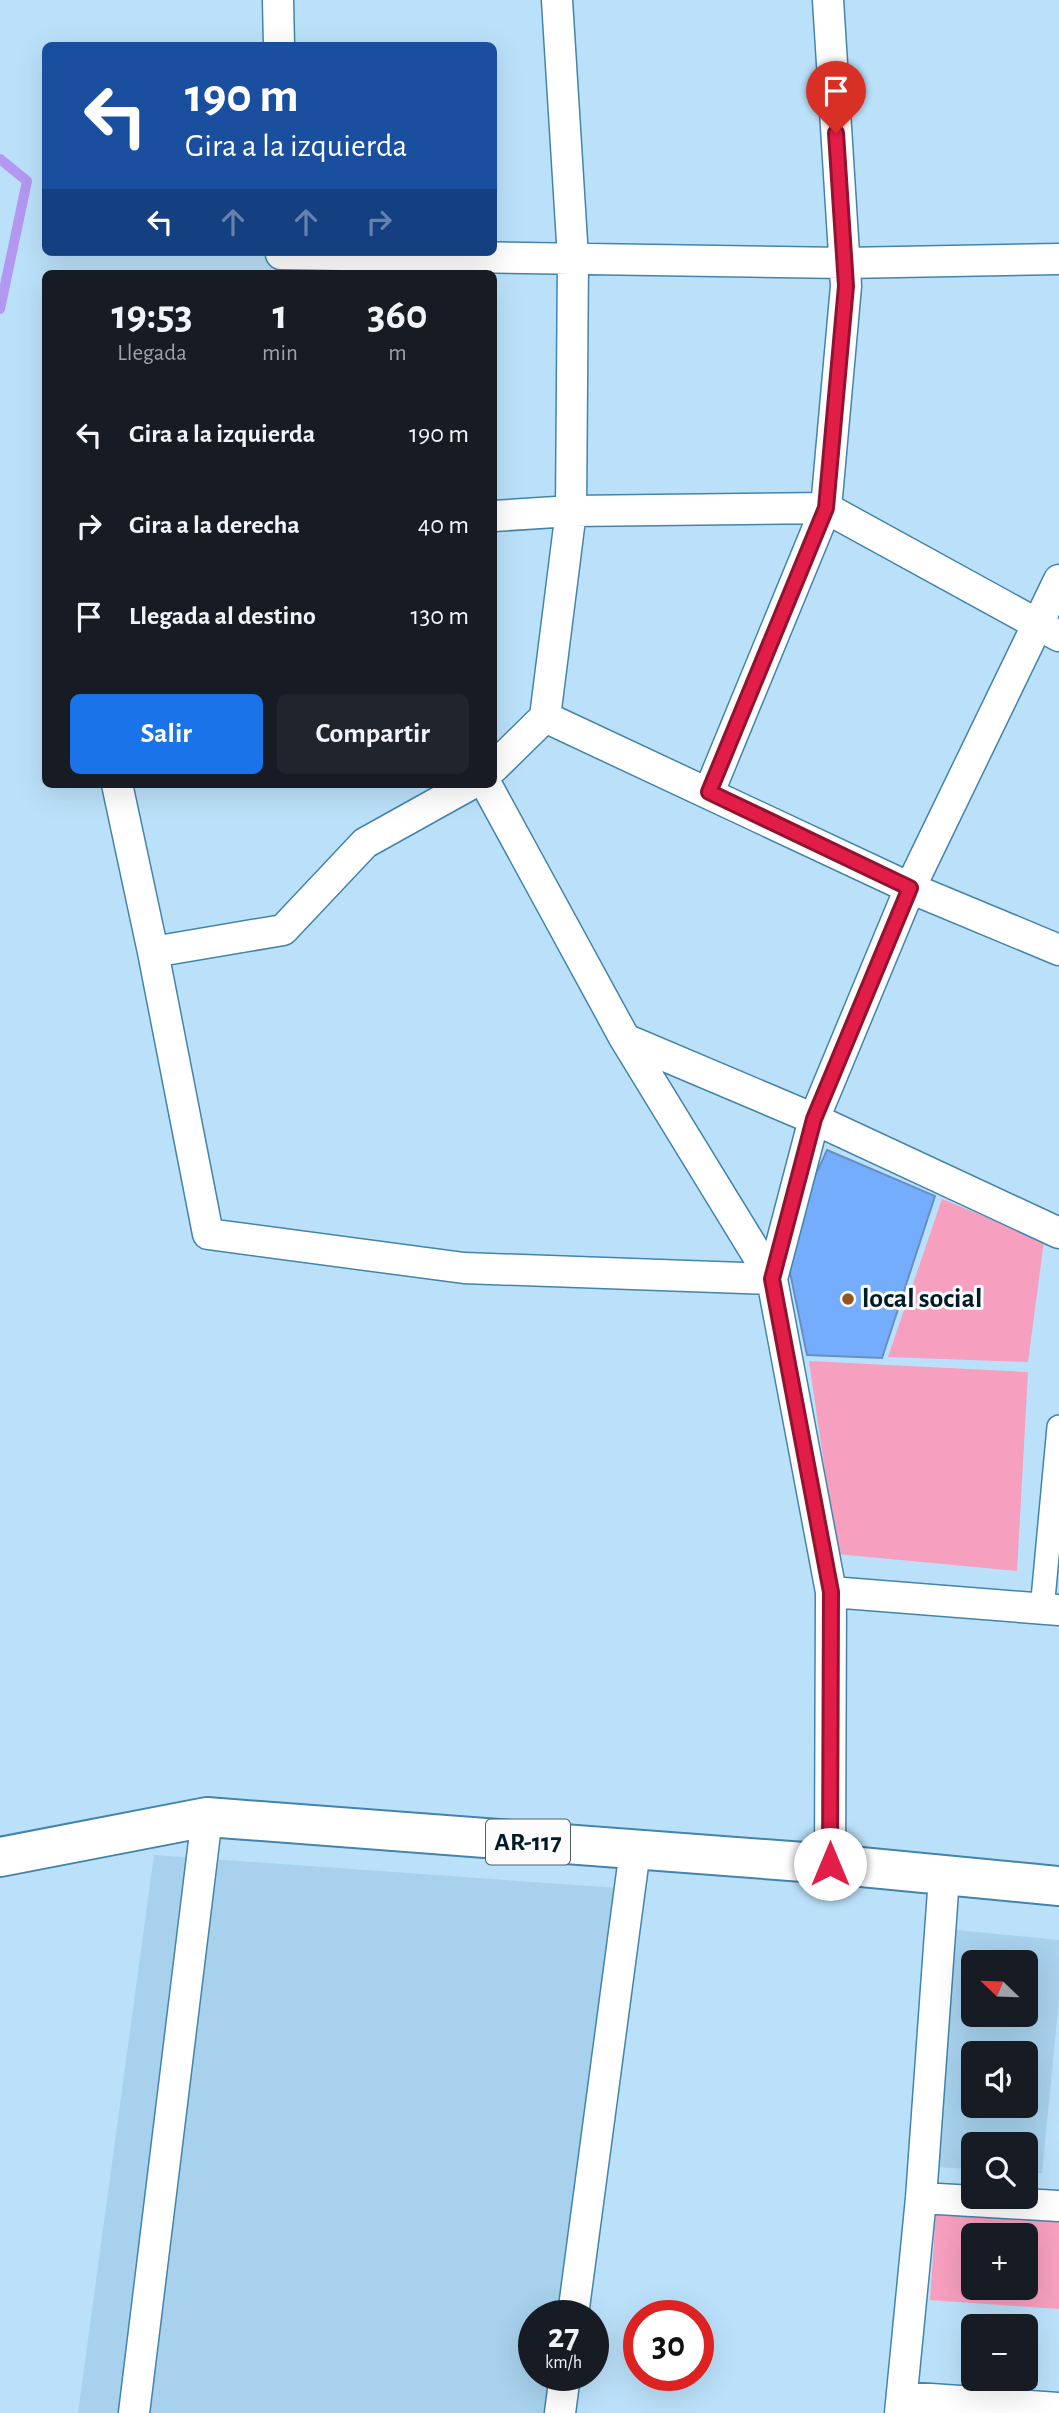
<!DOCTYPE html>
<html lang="es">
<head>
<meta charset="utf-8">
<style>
  :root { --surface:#171b24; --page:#20242c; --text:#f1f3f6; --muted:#9ea1a6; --accent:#1a73e8 }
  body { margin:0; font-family:"Alegreya Sans",sans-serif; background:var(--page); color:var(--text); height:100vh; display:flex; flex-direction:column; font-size:26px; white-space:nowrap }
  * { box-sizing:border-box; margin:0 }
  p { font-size:23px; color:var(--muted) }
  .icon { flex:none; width:38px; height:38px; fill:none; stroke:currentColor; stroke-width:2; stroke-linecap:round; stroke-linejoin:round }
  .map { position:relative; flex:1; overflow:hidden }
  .sheet { position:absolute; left:42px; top:270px; width:455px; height:518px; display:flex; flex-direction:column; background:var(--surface); border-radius:10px; box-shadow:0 7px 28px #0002 }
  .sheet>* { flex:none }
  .guide { position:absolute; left:42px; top:42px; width:455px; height:214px; border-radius:10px; box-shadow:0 7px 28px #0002; background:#1a4fa0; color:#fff; overflow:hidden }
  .needle { width:46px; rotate:293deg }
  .buttons { position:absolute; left:961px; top:1950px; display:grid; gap:14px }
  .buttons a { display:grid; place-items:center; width:77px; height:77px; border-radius:10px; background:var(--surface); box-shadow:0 7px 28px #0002; font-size:35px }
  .speed { position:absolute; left:518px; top:2300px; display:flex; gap:14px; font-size:35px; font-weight:700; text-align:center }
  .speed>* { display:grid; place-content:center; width:91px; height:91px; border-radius:50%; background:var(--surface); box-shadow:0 7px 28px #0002; line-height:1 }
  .speed small { font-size:18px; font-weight:400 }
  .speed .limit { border:10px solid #d22; background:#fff; color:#111 }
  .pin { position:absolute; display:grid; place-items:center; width:60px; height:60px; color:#fff; margin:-72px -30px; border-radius:50% 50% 50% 0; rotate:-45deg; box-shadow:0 0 7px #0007 }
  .pin .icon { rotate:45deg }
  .me { position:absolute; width:77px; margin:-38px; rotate:0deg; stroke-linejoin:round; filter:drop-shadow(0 0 5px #0008) }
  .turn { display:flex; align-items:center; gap:24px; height:147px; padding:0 28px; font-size:32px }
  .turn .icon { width:91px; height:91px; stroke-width:2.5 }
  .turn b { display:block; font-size:49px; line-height:60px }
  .lanes { display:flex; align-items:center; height:66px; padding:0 28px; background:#0003; justify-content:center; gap:35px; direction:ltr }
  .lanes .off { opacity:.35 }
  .eta { display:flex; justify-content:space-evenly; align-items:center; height:119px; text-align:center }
  .eta b { font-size:42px; font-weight:700; line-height:49px }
  .primary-button { display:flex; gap:14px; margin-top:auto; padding:14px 28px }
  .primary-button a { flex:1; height:80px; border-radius:10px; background:var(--accent); color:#fff; font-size:28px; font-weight:700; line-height:80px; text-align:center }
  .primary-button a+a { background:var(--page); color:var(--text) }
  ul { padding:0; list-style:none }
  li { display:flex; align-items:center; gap:21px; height:91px; padding:0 28px }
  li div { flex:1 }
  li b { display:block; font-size:26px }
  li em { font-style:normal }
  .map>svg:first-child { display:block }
</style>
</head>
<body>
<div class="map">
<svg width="1059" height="2413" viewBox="0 0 1059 2413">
  <rect width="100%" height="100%" fill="#bbe1fa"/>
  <path fill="#a7d1ed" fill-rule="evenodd" d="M154,1855L633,1889L585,2315H534V2375H579L574,2413H78Z
    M945,1929L1059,1940V2000L1042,2173H1026V2144H973V2169L933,2167ZM973,1962H1026V2014H973ZM973,2053H1026V2105H973Z"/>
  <path fill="#f69fbe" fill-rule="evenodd" d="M942,1199L1044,1241L1028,1362L888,1357Z
    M809,1361L1028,1372L1017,1571L837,1554Z
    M936,2212L1059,2221V2309L930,2300ZM973,2235H1026V2287H973Z"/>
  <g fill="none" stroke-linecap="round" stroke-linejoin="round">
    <path stroke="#b398f1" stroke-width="10" d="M0,159L27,181L0,309"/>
  </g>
  <path fill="#74adfb" stroke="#698fc2" stroke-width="2" d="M827,1150L935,1196L882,1358L807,1355L784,1243Z"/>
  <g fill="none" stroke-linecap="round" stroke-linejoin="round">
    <g stroke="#4384aa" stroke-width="26">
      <path id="pedestrian" d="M1042,1610L1059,1427"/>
    </g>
    <g stroke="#4384aa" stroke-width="33">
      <path id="minor" d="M278,0L279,46
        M281,254L844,263L1059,259
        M494,516L571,511L826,508L1059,636
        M545,717L910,888L1059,950
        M494,767L545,717L571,511L573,258L557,0
        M117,784L153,952L208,1234L464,1268L772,1279L814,1119L910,888L1059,580
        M486,784L625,1039L772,1279L831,1592L830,1864
        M709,792L826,508L846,286L828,0
        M153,952L283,930L365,843L471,784
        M625,1039L814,1119L1059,1233
        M831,1592L1059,1610
        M921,2198L1059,2206
        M573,2315L635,1850
        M902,2397L1059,2408
        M134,2413L207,1817
        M560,2413L565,2375
        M900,2413L921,2198L944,1877"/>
    </g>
    <g stroke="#4384aa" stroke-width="42">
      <path id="primary" d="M0,1857L207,1817L830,1864L1059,1886"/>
    </g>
    <use href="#pedestrian" stroke="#fff" stroke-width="23"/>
    <use href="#minor" stroke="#fff" stroke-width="30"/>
    <use href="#primary" stroke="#fff" stroke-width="38"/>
  </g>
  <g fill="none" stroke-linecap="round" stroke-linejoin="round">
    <g stroke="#92132f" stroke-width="18">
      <path id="route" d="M830,1864L831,1592L772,1279L814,1119L910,888L709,792L826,508L846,286L836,133"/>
    </g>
    <use href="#route" stroke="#e11d48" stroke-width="12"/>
  </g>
  <circle fill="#95551e" stroke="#fcfcfc" stroke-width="2.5" cx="848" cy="1299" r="7"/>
  <g text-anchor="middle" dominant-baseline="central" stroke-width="6" stroke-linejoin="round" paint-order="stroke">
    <rect fill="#fcfcfc" stroke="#4c5e69" stroke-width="2" x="486" y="1819.5" width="84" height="45" rx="5"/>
    <g font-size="26" font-weight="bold" fill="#011b2a">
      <text x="528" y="1842">AR-117</text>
    </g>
    <g font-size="28" font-weight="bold" fill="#011b2a" stroke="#fcfcfc" text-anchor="start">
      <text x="862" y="1299">local social</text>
    </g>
  </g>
</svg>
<div class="buttons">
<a><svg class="needle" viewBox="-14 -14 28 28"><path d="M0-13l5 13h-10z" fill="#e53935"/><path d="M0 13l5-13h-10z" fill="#9ea1a6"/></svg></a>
<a><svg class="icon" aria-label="sound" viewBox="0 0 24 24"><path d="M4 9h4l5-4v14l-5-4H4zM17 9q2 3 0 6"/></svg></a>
<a><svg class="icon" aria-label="search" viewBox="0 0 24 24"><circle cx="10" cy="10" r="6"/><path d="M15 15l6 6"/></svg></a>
<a>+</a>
<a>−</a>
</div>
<div class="speed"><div>27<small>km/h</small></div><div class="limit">30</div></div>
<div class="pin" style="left:836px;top:133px;background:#d93025"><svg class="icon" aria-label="arrive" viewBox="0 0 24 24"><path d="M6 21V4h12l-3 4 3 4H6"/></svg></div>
<svg class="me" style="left:830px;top:1864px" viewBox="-20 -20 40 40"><circle r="19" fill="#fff"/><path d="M0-13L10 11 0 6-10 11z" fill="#e11d48"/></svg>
<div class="guide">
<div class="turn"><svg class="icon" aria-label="left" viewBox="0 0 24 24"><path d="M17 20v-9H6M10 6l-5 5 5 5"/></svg><div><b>190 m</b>Gira a la izquierda</div></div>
<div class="lanes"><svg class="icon" aria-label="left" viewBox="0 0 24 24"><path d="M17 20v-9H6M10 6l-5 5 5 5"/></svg><svg class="icon off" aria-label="ahead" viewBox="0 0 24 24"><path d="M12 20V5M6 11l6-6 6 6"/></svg><svg class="icon off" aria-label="ahead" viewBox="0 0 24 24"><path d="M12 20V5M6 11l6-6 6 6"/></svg><svg class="icon off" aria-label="right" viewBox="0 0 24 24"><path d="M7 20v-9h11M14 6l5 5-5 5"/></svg></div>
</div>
<section class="sheet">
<div class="eta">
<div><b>19:53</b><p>Llegada</p></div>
<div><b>1</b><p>min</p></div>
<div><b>360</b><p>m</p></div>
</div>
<ul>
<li><svg class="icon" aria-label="left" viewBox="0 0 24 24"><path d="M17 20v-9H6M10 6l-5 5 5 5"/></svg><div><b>Gira a la izquierda</b></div><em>190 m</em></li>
<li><svg class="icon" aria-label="right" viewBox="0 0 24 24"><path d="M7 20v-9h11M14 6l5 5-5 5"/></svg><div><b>Gira a la derecha</b></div><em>40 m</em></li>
<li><svg class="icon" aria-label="arrive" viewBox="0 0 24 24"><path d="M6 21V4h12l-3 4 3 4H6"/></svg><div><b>Llegada al destino</b></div><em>130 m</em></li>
</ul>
<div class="primary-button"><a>Salir</a><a>Compartir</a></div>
</section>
</div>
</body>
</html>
